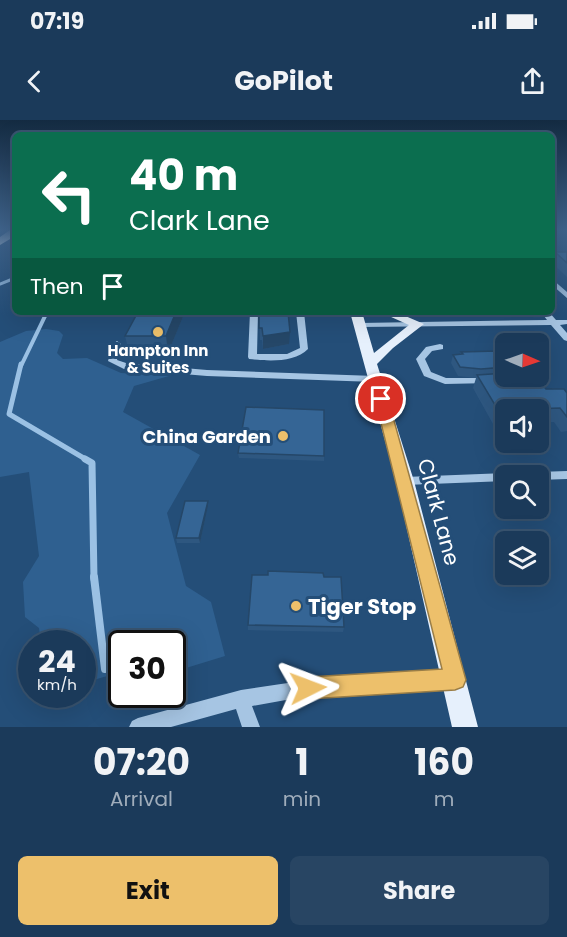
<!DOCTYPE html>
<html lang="en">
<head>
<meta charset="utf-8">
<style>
  :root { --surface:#1b3a5a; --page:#284563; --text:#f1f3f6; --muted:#a0adbb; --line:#395470; --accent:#edc06b }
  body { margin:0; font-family:Poppins,sans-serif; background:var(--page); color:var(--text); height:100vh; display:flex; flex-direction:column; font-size:22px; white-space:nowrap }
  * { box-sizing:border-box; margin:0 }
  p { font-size:20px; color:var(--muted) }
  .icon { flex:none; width:33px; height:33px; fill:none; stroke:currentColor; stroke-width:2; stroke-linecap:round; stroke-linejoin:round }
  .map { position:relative; height:607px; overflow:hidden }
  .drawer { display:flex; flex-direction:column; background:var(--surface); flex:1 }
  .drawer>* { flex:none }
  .guide { position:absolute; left:12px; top:12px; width:543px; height:183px; border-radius:9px; box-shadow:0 6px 24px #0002,0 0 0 2px var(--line); background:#0b6e4f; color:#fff; overflow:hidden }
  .needle { width:39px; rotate:92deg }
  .controls { position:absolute; left:495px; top:213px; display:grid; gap:12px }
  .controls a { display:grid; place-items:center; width:54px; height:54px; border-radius:9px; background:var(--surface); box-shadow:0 6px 24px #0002,0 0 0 2px var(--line); font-size:30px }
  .speed { position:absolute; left:18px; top:510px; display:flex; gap:12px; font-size:30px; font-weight:700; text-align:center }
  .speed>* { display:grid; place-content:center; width:78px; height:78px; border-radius:50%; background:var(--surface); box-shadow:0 6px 24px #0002,0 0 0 2px var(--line); line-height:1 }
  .speed small { font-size:15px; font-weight:400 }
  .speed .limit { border:3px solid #111; border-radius:9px; background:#fff; color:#111 }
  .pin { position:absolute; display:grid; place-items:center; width:51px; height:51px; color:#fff; margin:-26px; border:3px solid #fff; border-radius:50%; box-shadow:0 2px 6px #0007 }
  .me { position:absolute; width:66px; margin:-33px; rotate:87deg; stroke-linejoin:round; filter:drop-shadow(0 0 4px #0008) }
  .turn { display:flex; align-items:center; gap:21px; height:126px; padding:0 18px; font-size:27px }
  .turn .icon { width:78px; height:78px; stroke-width:2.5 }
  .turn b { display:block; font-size:42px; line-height:51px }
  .then { display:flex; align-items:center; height:57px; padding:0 18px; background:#0003; gap:12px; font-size:22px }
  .eta { display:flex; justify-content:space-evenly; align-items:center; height:102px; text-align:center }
  .eta b { font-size:36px; font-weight:700; line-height:42px }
  .button { display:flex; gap:12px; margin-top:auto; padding:12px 18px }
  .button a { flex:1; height:69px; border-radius:9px; background:var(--accent); color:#111; font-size:24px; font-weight:700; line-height:69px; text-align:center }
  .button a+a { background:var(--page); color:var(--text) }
  .status { display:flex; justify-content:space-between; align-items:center; height:42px; padding:0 30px; background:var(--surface); direction:ltr }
  .status svg { height:16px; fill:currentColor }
  header { display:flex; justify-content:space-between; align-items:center; height:78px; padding:0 18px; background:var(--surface); font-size:27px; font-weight:700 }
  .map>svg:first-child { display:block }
</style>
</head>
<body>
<div class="status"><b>07:19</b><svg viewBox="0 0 49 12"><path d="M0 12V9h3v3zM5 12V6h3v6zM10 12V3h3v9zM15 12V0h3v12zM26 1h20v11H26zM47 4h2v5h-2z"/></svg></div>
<header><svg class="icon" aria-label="back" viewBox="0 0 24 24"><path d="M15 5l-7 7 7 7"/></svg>GoPilot<svg class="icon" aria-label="share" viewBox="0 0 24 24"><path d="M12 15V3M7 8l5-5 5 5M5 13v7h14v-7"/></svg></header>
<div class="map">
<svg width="567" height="607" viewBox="0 0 567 607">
  <rect width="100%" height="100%" fill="#244e78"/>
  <path fill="#2f6090" d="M46,209L59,211L63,215L57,233L63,239L87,238L121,253L169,256L134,266L123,292L200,335L167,393L186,466L211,482L225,536L173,552L172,524H122L121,552L90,561L83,558L82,524L41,523L39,508L25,497L23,462L39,436L29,352L0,357V222L26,211Z"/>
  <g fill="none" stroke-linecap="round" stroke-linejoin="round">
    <path stroke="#9bc1e4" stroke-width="3" d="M0,164L15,158"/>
    <path stroke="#9bc1e4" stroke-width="4" d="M21,246L47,192"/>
    <path stroke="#9bc1e4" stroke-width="5" d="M21,244L9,294L87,340"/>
    <path stroke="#9bc1e4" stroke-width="7" d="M85,339L92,343L94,459"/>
    <path stroke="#9bc1e4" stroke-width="8" d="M94,457L105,549"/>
    <path fill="#a6c5e3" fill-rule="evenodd" d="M552,159L567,172V178L552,165Z
      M250,192H258L257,234H287L300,228L296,192H304L308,229C295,243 267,241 249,239L248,237Z
      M541,192H549L556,200H567V204L560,205L567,213V221L564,220L551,205L359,207L355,205L359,203L547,200Z
      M117,221L121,224L117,240L126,243L207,250L375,256L380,259L375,262L207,256L124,249L108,241L113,224Z
      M440,224L443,225V229L432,231L425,239L431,252L446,258H488L493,261L491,263L445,264L424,256L416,239L426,227Z
      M567,351V359L538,360V356H532L538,352Z
      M506,353L511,356H506V361L405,365L401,364L399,361L401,358L405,357Z
      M455,551L461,553L463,559L461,565L455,567L308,576L252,586L260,607H242L236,589L171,607H129L132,601L138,598L241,570L308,560Z"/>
    <path fill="#e6f0fc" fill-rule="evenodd" d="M350,192H362L374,233L409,205L380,192H396L424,204L393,228L377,244L414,361L478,607H452L396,361Z"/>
    <path fill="#fff" fill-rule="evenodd" d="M10,110H15V116L0,125V117Z"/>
  </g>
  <path fill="#2e5780" d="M555,132H567V157L552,143V140Z
    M185,192L168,233L129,232L125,216Z
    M259,192L289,224L263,229L262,220H260Z
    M461,232L506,244V256L546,269L567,273V311L561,312L554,302H538V290H506V303L493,304L473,268L476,258L458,256L451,243L453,235L460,234Z
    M238,333L324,336V341L239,338Z
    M208,381V386L200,423H177L176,418Z
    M324,457L344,507L343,512L248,510V505Z"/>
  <path fill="#254768" d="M176,192H185L168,233L166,216Z
    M290,212L289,224L263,229V216Z
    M208,381V386L200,423L199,418Z"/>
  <path fill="#356595" stroke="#254768" stroke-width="1.5" d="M555,132H567V143Z
    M138,192H176L166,216H125Z
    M259,192H288L290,212L263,216L262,208H259Z
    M497,231L506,244V247L481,249L460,247L453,235L463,234L461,232Z
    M506,253V256H518L521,261H539L546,269H564L567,273V297L560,288L498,290L477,255Z
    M246,287L324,290V336L238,333Z
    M185,381H208L199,418H176Z
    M268,451L323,453L324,457H341L344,507L248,505L252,455H268Z"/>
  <linearGradient id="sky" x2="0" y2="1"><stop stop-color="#142b42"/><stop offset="0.56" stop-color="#3f638b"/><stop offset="1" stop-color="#3f638b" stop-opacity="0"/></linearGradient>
  <rect width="567" height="195" fill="url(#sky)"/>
  <path fill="#edc06b" stroke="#9a7d46" stroke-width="1.5" d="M381,275L388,279L466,560L463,567L455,570L308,579L300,576L297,568L300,560L308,557L442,549L375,279Z"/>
  <g fill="#edc06b" stroke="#244e78" stroke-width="2">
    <circle cx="158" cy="212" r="6"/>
    <circle cx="283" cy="316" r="6"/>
    <circle cx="296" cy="486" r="6"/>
  </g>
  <g text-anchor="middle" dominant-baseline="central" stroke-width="6" stroke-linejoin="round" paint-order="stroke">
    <g font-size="15" font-weight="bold" fill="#fff" stroke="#244e78">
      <text x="158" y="230">Hampton Inn<tspan x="158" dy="17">&amp; Suites</tspan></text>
    </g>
    <g font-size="18" font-weight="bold" fill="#fff" stroke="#244e78" text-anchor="end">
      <text x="271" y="316">China Garden</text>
    </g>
    <g font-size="21" fill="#fff" stroke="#244e78">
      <text transform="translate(439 392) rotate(75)">Clark Lane</text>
    </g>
    <g font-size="21" font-weight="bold" fill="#fff" stroke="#244e78" text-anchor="start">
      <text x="308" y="486">Tiger Stop</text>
    </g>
  </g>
</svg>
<div class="controls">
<a><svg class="needle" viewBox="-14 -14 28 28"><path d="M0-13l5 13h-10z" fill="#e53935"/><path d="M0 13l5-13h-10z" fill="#a0adbb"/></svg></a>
<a><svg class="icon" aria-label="sound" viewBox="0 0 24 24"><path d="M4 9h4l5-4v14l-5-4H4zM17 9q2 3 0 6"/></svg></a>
<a><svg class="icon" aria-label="search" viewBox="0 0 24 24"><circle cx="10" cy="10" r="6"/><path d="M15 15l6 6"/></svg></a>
<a><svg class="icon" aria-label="layers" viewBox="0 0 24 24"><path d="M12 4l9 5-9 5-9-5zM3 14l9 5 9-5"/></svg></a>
</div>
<div class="speed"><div>24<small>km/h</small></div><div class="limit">30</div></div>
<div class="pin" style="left:381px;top:279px;background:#d93025"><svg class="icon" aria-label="arrive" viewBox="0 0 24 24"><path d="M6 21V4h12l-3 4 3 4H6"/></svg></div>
<svg class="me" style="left:308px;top:568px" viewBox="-20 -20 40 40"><path d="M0-17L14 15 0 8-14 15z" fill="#edc06b" stroke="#fff" stroke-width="4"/></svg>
<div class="guide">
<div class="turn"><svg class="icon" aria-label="left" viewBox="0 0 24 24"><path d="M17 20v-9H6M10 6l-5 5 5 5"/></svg><div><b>40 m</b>Clark Lane</div></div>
<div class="then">Then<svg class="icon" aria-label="arrive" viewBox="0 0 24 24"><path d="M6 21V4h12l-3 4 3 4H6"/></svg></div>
</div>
</div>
<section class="drawer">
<div class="eta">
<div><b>07:20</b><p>Arrival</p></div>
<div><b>1</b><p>min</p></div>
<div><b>160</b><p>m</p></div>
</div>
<div class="button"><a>Exit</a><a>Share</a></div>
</section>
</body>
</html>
